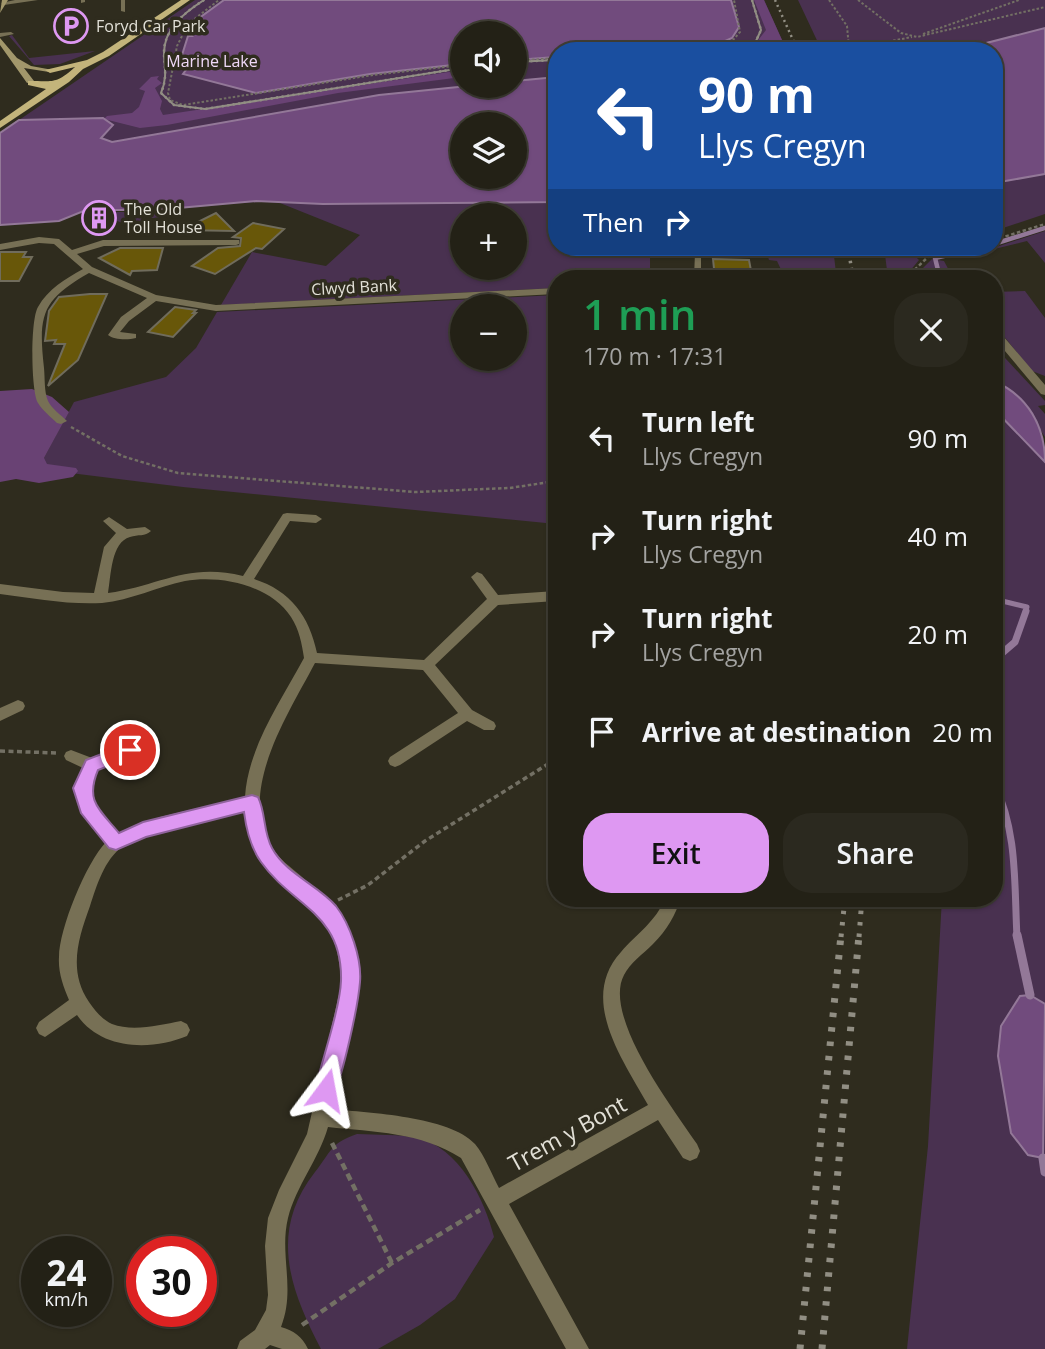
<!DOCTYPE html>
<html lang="en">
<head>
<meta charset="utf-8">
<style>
  :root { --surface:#232116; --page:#2b291f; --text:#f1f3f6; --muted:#a3a3a1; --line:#403e35; --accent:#de98f2 }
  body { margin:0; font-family:"Open Sans",sans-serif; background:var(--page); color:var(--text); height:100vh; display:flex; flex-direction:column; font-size:26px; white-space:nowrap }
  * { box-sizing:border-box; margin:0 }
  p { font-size:23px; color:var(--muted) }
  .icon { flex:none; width:38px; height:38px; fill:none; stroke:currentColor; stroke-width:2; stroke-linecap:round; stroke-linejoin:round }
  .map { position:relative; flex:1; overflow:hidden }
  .side { position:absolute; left:548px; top:270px; width:455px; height:637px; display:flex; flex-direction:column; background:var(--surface); border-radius:28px; box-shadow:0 2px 5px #0004,0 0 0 2px var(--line) }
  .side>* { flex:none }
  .banner { position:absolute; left:548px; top:42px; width:455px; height:214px; border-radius:28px; box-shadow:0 2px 5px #0004,0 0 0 2px var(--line); background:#1a4fa0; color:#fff; overflow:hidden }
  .buttons { position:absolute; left:450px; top:21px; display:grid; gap:14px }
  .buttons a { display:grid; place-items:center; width:77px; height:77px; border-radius:50%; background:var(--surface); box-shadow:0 2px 5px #0004,0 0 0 2px var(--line); font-size:35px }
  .speed { position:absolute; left:21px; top:1236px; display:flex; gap:14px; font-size:35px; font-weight:700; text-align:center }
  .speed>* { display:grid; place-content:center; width:91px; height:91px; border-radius:50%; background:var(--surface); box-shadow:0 2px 5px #0004,0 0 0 2px var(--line); line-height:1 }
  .speed small { font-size:18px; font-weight:400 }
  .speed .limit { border:10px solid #d22; background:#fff; color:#111 }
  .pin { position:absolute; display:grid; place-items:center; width:60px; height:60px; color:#fff; margin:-30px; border:4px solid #fff; border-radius:50%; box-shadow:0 2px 7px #0007 }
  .me { position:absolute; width:77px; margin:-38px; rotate:13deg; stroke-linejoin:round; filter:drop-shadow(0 0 5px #0008) }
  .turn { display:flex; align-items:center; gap:24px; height:147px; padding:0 35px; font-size:32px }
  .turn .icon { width:91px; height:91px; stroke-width:2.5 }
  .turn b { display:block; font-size:49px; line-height:60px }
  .then { display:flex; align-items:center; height:66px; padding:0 35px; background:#0003; gap:14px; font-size:26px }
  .round { display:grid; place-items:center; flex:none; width:74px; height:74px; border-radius:28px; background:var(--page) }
  .summary { display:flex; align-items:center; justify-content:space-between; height:119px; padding:0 35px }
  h1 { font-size:42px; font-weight:600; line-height:52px; color:#1e9e55 }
  .cta { display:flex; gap:14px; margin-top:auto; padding:14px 35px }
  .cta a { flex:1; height:80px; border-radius:28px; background:var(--accent); color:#111; font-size:28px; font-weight:600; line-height:80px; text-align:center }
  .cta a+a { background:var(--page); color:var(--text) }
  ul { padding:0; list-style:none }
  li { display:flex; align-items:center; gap:21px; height:98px; padding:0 35px }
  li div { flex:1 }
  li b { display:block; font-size:26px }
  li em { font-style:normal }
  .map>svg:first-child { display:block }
</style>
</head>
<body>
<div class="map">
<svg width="1045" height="1349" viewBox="0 0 1045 1349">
  <rect width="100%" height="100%" fill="#2f2c1e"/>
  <path fill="#493150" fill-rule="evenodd" d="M195,0H764L787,51H556V125L462,124L135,140L0,162V133ZM462,33H514V86H462Z
    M798,0H1045V28L955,51H822Z
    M12,35L29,58L95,51L60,64L34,65L9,36Z
    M1045,152V214L994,231V165Z
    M556,189V247H650V278H556V288L221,305L252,252L326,266L360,235L275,201L127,209L143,202ZM462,215H514V268H462Z
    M109,212H163L161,218H146L143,224H137L135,228L107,217Z
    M1045,231V263L1027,241L978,253Z
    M765,247L781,251L784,258L787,257L785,247H833L836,273L785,278L777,261L769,260Z
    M884,247H893L895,253L913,254L919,260L909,272L888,278Z
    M932,259L944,261L953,278H942L938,266L935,268L937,278L914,277Z
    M1025,291L1045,318V376L1032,371L994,324V292Z
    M556,295V524L183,487L38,469L74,402L166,377L196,348L217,312ZM462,306H514V359H462Z
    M994,346L1045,401V405L1038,406L1045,414V437C1031,416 1019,392 994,381Z
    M994,409L1045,462V1349H907L928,1146L942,898H994Z
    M357,1134C377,1135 398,1134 417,1138C459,1147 485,1200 494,1237L455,1299L420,1325L378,1349H321C289,1288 269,1231 315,1172C331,1152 330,1143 357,1134Z"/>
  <path fill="#694274" d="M754,0H764L787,51H745L753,47L766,30Z
    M462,70V77L338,93L167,125L140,128L104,119L107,116L132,113L139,107L145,91L139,89L151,77L159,76L157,79L162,83L155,88L162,101L160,109L163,115Z
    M32,389L52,397L69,412L44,458L47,464L76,468L78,471L73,477L39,483L16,479L0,482V391Z"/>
  <path fill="#714b7d" stroke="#937898" stroke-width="2" fill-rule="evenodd" d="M224,0H731L739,27L732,38L703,51H556V57L515,60L514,33H462V64L370,74L256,93L183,74L189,66L182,55L188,36H192L190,33L202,16Z
    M1045,28V174L994,183V51H955Z
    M556,77V202L323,204L256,201L156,210H86L59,221L0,225V133L19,120L103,118L113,125L101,138L112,142L379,95L468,86H514L515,81ZM514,124V177H462V124Z
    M994,381C1028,396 1045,426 1045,462L994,409Z
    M1030,995L1045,1004L1043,1158L1028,1155L1011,1133L998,1056L1001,1026L1020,996Z"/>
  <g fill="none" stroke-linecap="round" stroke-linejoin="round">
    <path stroke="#937898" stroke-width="4.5" d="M994,244L1045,228
      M940,278L935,258L983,247"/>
    <path stroke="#937898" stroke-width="5" d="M994,599L1027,607L1025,613"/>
    <path stroke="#937898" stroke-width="7" d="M994,660L1015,642L1026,611
      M994,783C1018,833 1014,883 1017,937"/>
    <path stroke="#937898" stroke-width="9" d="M1017,935L1030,995
      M1043,1158L1045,1172"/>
  </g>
  <path fill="#685709" stroke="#706c5c" stroke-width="2" d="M216,213L234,231L182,230Z
    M253,223L284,229L262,249L256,248L215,274L192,266L218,248L240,246L241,238L233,237Z
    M120,248H163L157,270L132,271L130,275L99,258Z
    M0,252H26L23,257H32L19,281H0Z
    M713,259L749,260L752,276L715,278Z
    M90,294H107L78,360L48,386L65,344H54L56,340L45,341L49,311L59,297Z
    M175,307L196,310L193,313H196L173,337L148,332Z"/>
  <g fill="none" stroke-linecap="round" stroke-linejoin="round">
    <path stroke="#4a473a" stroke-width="10" stroke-dasharray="10 4.5" stroke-linecap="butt" d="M839,278H861"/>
    <path stroke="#737064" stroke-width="2" stroke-dasharray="2.5 2" stroke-linecap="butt" d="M829,0L847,26L849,48
      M858,0L901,33L917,37L1045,7
      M188,24L177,46L168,93L170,100L183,105L373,75L462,65
      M174,25L188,24L219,0
      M923,34L1019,0
      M849,49L912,37
      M708,51L733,40L740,32L734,0
      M514,61L556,58"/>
    <path stroke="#737064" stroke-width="2.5" stroke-dasharray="3.5 2.5" stroke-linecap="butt" d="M994,240L1045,224
      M906,278L929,256L969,247
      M71,427L122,456L178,473L415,492L510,488L556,481"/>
    <path stroke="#737064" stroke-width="3.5" stroke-dasharray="5 3.5" stroke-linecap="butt" d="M0,751L57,753
      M338,900L368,885L425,841L556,759"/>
    <path stroke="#737064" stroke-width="4.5" stroke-dasharray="7 4.5" stroke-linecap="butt" d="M332,1143L392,1263
      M302,1325L392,1263L480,1210"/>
    <path fill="#777055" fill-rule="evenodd" d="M81,0H85V2L81,3Z
      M121,0H125V12L121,11Z
      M0,33L11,32L14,34L0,37Z
      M698,251L701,253V278H694L695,253Z"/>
    <path fill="#777055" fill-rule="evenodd" d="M15,0H38L4,5L1,3Z
      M39,237L59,239L72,250L103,240H239V244L236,245L104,246L77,254L92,267L156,295L216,305L556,288V294L216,311L156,301L129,321L120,332L136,334V338C128,340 114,340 108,335L121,317L147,298L89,273C42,300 38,314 44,368C45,377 44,392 48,401C51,408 61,415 67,421L61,424L57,423C51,417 43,411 38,403C31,392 30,320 38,307C48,289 65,279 83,269L54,244L39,243L0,250V244Z
      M818,275H839L844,278H813Z
      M994,329L998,330L1045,385V395L1041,394L994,338Z
      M287,513L316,515L322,519L316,523L290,521L254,579C291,591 309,616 317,653L424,660L487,599L471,577L477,572L482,574L498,595L556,591V601L498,605L435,665L472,710L494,722L496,726L494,730H484L467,721L400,765L395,767L390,765L388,761L390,757L458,713L423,670L315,663C285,720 223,812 289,866C319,891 345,913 355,953C363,985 353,1010 346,1041C340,1063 337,1086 332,1109C369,1113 449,1116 475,1144C485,1156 492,1175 499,1188L648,1105C623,1060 578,999 621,952C637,933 656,922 665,898H681C675,916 667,930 653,944C643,954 630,963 624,975C602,1016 674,1110 697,1144L700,1151L697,1158L690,1161L683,1158L658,1120L509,1204L589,1349H566L461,1158C421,1132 374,1132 328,1127C319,1159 296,1186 288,1218C279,1255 296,1289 281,1327C294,1331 302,1336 308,1349H282L270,1345L265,1349H237L240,1341L255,1330L266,1310L268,1295L265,1246L268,1218L279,1190L307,1134L342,981L337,950L328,926L310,903L263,862L253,844L245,810C208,819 154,824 123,846C104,860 97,885 90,906C78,939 68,971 89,1002C95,1011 103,1020 112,1024C133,1032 160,1025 181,1021L187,1024L190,1030L187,1036C151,1051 101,1050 77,1015L45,1037L39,1034L36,1028L39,1022L69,1000C63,986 58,972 59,957C59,929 86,863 106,842C84,816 71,803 83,768L66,760L64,756L66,752L71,750L92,758L130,744L135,746L137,750L135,754L98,769C87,801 98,810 118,833L160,817L245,797C248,747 281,701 304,658C302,644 299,629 291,617C270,585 221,575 185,581C157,587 131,600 102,603C68,605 33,598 0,594V584L63,592L94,593L104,547L116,533L103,521L109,517L127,529L145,527L151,531C145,537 138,534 130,537C111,542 111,576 108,593C159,586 188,562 243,576L283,514Z
      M18,700L23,702L25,706L23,710L0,721V708Z"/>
    <path fill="#a2976b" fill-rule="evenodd" d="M2,0H8L0,13Z
      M0,38L17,58L31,66L53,70L49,72L24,68L34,81L27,83L0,45Z"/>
    <path fill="#c3b47b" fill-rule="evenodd" d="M181,0H190L109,56L83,69L69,82L0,128V121L46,89L28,85V81C52,80 54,86 75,67L50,73L45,70L87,60L103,52Z"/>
    <path stroke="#918e83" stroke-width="2" d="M204,0C184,13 163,29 164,55C165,69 167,79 161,93L174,105L205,109L462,68
      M740,51L756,41L761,30L752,0
      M514,62L556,60"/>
    <path stroke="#918e83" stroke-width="2.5" stroke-dasharray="2 3.5" stroke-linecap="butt" d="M204,0C184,13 163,29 164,55C165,69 167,79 161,93L174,105L205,109L462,68
      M775,0L798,51
      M740,51L756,41L761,30L752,0
      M514,62L556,60"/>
    <path stroke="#918e83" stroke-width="3.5" stroke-dasharray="2.5 4.5" stroke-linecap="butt" d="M848,247L853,278"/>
    <path stroke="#918e83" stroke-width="5" stroke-dasharray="3.5 8" stroke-linecap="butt" d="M841,937L845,898
      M859,937L862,898"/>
    <path stroke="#918e83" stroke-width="7" stroke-dasharray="4.5 10" stroke-linecap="butt" d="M800,1349L841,935
      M822,1349L859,935"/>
  </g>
  <path fill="#de98f2" stroke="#90639d" stroke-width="2" d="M130,743L139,750L136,755L98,770C85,801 99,809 119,833L143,822L252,795L258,797C266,813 263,832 272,848C286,874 318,885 336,906C350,924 362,959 360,982C358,1007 343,1074 333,1097L326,1100L318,1097L315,1090C322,1060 340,1008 341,981C343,913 292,906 261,862C251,848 246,828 244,812L146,837L116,850L109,848L81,813L73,788L86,760Z"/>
  <defs>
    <g id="parking-ring" transform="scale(1.75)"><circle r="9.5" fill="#2f2c1e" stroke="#de98f2" stroke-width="1.5"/><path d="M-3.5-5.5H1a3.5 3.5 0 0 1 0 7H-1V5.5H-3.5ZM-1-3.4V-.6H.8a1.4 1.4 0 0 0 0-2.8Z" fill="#de98f2"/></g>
    <g id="building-ring" transform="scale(1.75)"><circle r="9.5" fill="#2f2c1e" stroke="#de98f2" stroke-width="1.5"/><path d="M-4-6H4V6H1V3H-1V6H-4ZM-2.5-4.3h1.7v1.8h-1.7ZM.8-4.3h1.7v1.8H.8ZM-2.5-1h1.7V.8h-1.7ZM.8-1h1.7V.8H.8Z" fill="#de98f2"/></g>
  </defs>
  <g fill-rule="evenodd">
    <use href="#parking-ring" x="71" y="26"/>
    <use href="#building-ring" x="99" y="218"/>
  </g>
  <g text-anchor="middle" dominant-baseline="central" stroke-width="7" stroke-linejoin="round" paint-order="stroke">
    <g font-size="16" fill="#e2e0d7" stroke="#2f2c1e" text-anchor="start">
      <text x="96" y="26">Foryd Car Park</text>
      <text x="124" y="209">The Old<tspan x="124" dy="18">Toll House</tspan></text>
    </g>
    <g font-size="16" fill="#f0d9f8" stroke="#2f2c1e">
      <text x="212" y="61">Marine Lake</text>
    </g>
    <g font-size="16" fill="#e2e0d7" stroke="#2f2c1e">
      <text transform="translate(354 287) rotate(-3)">Clwyd Bank</text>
    </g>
    <g font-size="23" fill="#e2e0d7" stroke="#2f2c1e">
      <text transform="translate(567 1133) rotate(-29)">Trem y Bont</text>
    </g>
  </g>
</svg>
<div class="buttons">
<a><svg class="icon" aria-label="sound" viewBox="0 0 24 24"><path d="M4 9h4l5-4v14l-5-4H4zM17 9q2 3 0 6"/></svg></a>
<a><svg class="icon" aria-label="layers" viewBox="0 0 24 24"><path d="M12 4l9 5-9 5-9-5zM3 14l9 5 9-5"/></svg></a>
<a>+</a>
<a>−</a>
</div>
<div class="speed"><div>24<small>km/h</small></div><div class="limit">30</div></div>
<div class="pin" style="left:130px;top:750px;background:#d93025"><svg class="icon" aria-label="arrive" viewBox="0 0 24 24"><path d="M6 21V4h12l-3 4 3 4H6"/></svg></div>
<svg class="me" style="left:326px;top:1090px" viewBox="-20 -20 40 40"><path d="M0-17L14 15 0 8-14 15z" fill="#de98f2" stroke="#fff" stroke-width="4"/></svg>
<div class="banner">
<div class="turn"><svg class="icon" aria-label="left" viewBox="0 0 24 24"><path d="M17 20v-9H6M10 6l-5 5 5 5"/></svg><div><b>90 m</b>Llys Cregyn</div></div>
<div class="then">Then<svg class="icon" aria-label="right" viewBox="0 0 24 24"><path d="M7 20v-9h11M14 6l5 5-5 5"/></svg></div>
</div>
<section class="side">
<div class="summary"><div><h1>1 min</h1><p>170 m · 17:31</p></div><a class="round"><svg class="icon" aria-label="close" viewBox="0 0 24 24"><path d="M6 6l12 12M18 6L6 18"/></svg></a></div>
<ul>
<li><svg class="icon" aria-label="left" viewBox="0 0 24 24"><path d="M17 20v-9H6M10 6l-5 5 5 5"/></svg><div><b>Turn left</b><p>Llys Cregyn</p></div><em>90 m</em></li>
<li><svg class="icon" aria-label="right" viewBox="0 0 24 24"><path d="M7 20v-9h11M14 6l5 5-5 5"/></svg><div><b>Turn right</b><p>Llys Cregyn</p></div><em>40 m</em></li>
<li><svg class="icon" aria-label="right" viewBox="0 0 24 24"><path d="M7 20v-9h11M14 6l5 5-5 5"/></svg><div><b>Turn right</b><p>Llys Cregyn</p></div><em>20 m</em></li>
<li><svg class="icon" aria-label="arrive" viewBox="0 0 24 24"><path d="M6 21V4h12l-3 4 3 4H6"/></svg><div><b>Arrive at destination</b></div><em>20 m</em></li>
</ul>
<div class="cta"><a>Exit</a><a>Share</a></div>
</section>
</div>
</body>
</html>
